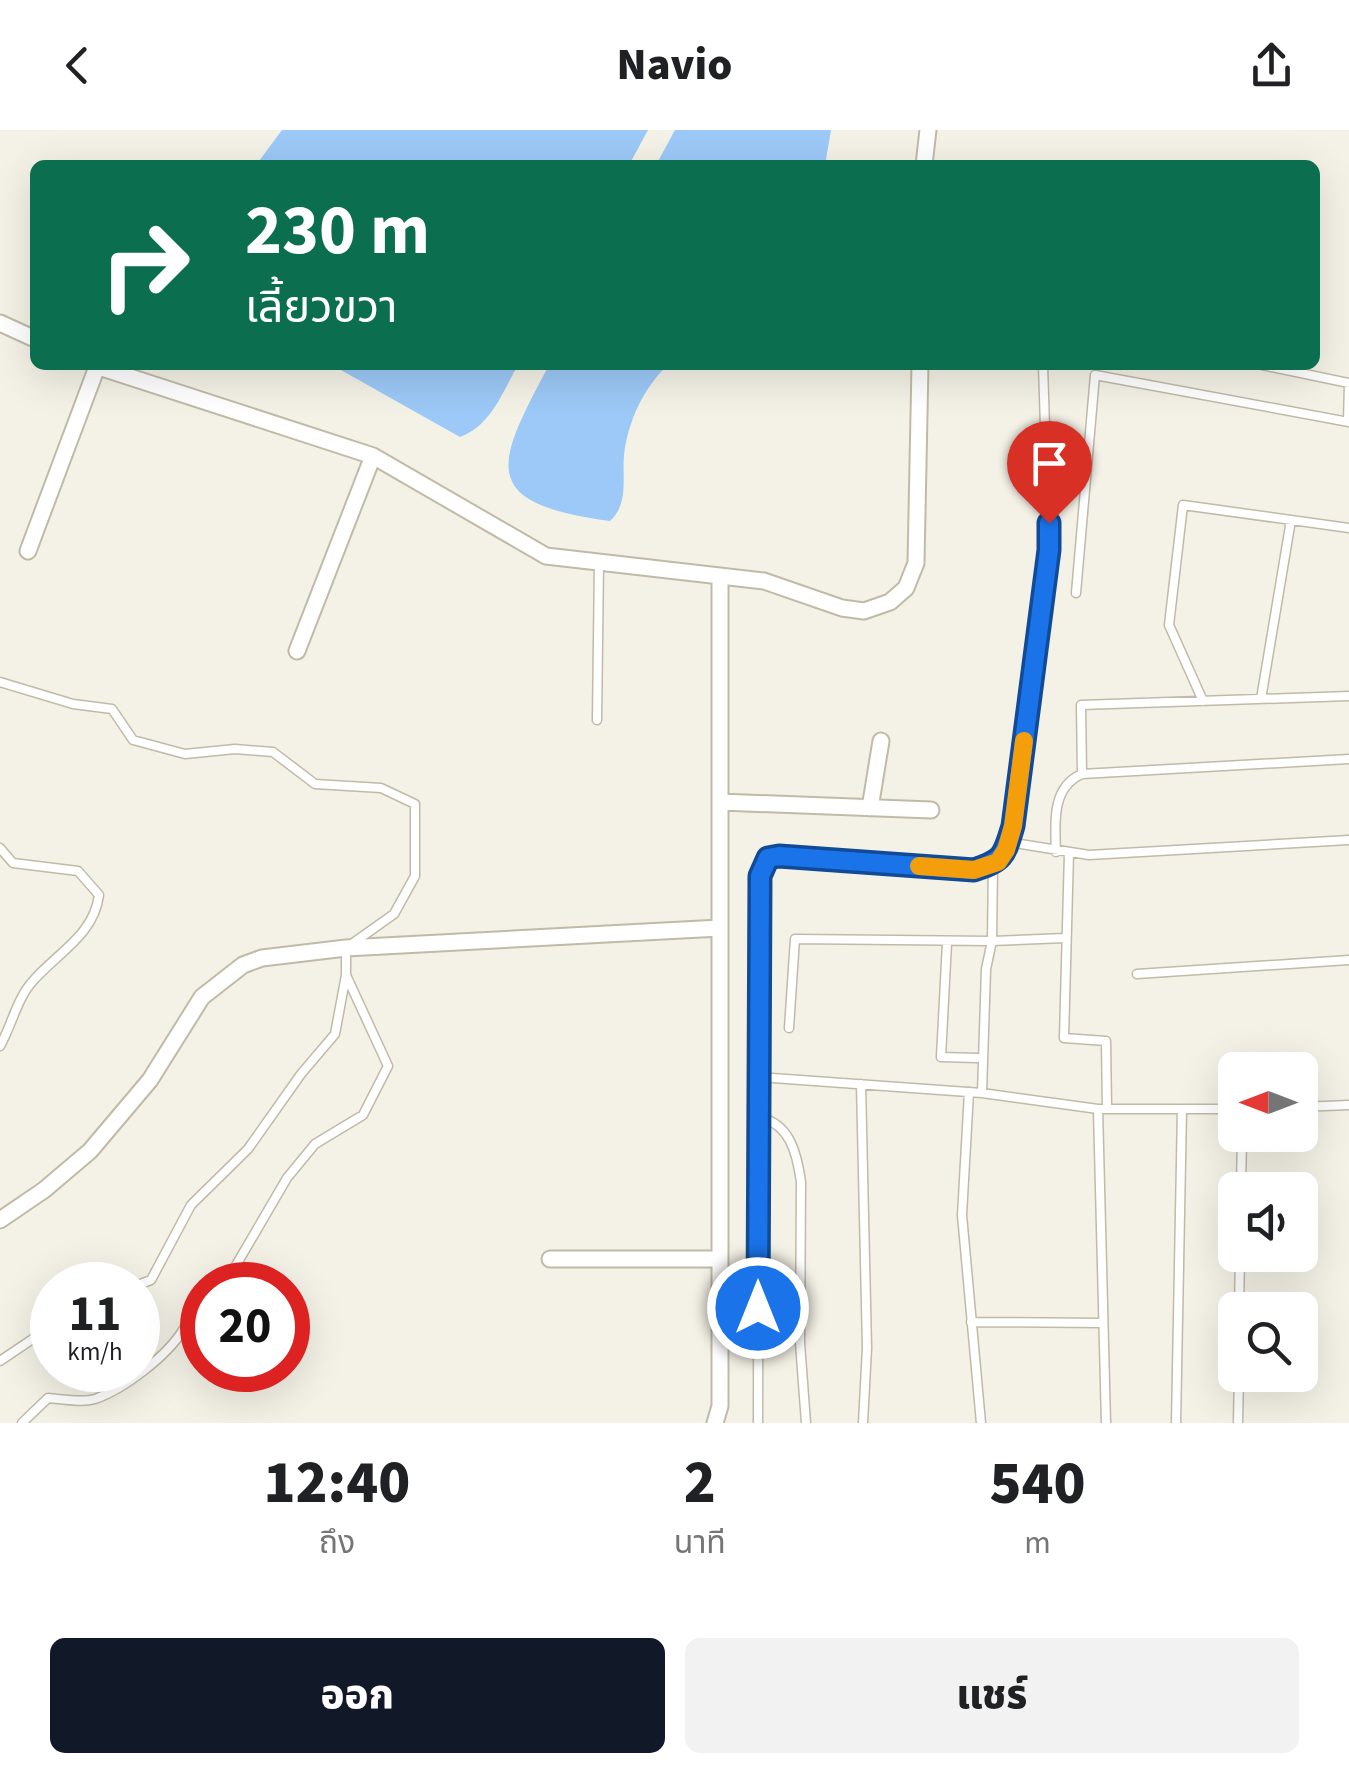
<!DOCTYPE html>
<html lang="th">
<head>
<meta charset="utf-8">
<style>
  :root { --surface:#fff; --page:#f2f2f2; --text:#202124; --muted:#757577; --accent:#111827 }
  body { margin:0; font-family:"Source Sans 3","Noto Sans Thai",sans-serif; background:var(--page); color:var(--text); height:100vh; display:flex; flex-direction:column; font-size:38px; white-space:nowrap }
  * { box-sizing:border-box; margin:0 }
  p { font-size:32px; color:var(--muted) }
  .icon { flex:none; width:55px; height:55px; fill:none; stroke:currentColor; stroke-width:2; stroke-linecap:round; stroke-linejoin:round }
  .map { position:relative; height:1293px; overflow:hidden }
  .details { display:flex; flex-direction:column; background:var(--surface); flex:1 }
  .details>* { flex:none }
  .guide { position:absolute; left:30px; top:30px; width:1290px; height:210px; border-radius:15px; box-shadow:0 10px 40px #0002; background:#0b6e4f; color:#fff; overflow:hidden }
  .needle { width:65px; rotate:270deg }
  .fabs { position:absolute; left:1218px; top:922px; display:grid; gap:20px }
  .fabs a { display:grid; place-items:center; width:100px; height:100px; border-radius:15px; background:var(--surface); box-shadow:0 10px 40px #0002; font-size:50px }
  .speed { position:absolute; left:30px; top:1132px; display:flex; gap:20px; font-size:50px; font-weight:700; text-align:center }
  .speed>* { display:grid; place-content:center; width:130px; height:130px; border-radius:50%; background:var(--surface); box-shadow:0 10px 40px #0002; line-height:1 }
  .speed small { font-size:25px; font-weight:400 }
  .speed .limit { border:15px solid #d22; background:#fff; color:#111 }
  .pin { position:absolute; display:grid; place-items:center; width:85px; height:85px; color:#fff; margin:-102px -42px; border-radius:50% 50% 50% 0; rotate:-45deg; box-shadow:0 0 10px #0007 }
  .pin .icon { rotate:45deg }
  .me { position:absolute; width:110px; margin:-55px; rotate:0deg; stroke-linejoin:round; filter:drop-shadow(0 0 8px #0008) }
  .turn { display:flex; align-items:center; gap:35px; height:210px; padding:0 50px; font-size:45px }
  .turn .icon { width:130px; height:130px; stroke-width:2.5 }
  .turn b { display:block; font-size:70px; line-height:85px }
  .eta { display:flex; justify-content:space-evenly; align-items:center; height:170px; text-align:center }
  .eta b { font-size:60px; font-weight:800; line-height:70px }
  .cta { display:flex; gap:20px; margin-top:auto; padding:20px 50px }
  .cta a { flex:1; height:115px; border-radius:15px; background:var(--accent); color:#fff; font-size:40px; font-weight:800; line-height:115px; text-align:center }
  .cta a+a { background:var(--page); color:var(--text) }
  header { display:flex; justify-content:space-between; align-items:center; height:130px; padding:0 50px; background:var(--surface); font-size:45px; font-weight:800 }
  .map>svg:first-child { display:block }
</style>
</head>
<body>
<header><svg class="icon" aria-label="back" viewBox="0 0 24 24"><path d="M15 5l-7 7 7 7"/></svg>Navio<svg class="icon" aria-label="share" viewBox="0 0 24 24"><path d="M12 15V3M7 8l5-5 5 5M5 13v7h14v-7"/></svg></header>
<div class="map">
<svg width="1349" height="1293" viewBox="0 0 1349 1293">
  <rect width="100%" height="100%" fill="#f4f1e6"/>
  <path fill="#9cc9f7" d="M282,0H648L629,35H256Z
    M675,0H831L825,35H656Z
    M332,235H518C502,263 491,296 460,307Z
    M549,235H668C643,258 628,292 624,325C622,349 629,373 610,391C476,373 496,335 549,235Z"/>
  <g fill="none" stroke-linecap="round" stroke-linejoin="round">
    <g stroke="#c1baa7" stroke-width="11">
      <path id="service" d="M1262,235L1349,253
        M1348,292L1349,253
        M1076,463L1095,245L1349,292
        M0,552L73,574L112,579L133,610L185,624L235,619L273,622L315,654L381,658L415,674V746L394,784L346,818V845L335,904L301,944L248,1019L191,1075L151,1150L138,1155
        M1261,569L1291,390
        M1203,571L1169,495L1183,375L1349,398
        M597,590L599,432
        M1082,644L1081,575L1349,566
        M1008,712L1089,725L1349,710
        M0,718L13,733L78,741L99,765C94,805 57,823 32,852C17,869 11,897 0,916
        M1056,722C1055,694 1051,657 1082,644L1349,629
        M1069,723L1064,908L1106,911L1107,979
        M947,813L941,927L977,928
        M1137,844L1349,830
        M789,898L795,809L992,811L993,734
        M759,947L982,963L1098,979H1235
        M861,954L867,1218L863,1293
        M969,962L962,1085L981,1293
        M982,963L986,839L992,811L1065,808
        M1300,977L1349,975
        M1098,979L1106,1293
        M759,987C790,994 797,1023 801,1052L800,1213L806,1293
        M1241,1060L1242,1005
        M215,1155L235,1137L287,1048L315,1014L363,985L388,936L346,845
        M1239,1180L1240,1125
        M971,1192L1103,1193
        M0,1231L52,1196
        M22,1293L48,1268C62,1269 82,1273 95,1269C124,1259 167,1226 183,1200C191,1188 191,1176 202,1166
        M758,1293L759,747L769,729L779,726L974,740C1004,730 1004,725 1013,696L1049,420L1043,235
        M1176,1293L1182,979
        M1238,1293L1239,1245"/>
    </g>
    <g stroke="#c1baa7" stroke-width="19">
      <path id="minor" d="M924,35L928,0
        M0,193L35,209
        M93,235L373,326L546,426L764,451L842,478L864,481L890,472L906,458L916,433L920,235
        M28,421L97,237
        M297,521L373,326
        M720,672L931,680
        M870,678L881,611
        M0,1090L44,1060L90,1021L150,950L202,867L243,835L262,828L346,818L720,798
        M550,1129H720
        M715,1293L720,1276V446"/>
    </g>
    <use href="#service" stroke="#fff" stroke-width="8"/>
    <use href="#minor" stroke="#fff" stroke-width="15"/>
  </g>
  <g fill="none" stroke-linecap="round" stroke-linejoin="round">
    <g stroke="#114b97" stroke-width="25">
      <path id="route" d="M758,1178L760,746L768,728L779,726L974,740C1004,730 1004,726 1013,696L1049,420V393"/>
    </g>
    <use href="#route" stroke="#1a73e8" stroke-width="18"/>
    <path stroke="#f59e0b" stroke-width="18" d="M919,736L974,740L998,732L1006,720L1013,696L1024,611"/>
  </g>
</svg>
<div class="fabs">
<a><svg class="needle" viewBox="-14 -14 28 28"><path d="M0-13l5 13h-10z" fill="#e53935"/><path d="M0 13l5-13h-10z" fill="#757577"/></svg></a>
<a><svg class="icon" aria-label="sound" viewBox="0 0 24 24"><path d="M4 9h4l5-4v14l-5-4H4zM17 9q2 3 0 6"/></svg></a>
<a><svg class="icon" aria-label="search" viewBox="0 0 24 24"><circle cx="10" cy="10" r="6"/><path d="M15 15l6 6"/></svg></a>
</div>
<div class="speed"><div>11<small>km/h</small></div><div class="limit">20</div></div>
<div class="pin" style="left:1049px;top:393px;background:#d93025"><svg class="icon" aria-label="arrive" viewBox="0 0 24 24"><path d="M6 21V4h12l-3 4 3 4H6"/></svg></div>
<svg class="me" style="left:758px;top:1178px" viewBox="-20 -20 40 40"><circle r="17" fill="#1a73e8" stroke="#fff" stroke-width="3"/><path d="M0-11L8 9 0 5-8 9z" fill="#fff"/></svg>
<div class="guide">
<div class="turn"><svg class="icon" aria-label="right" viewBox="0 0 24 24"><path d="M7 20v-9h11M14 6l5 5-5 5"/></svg><div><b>230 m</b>เลี้ยวขวา</div></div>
</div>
</div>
<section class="details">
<div class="eta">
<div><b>12:40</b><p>ถึง</p></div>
<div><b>2</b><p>นาที</p></div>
<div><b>540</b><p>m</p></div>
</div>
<div class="cta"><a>ออก</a><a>แชร์</a></div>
</section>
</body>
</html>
